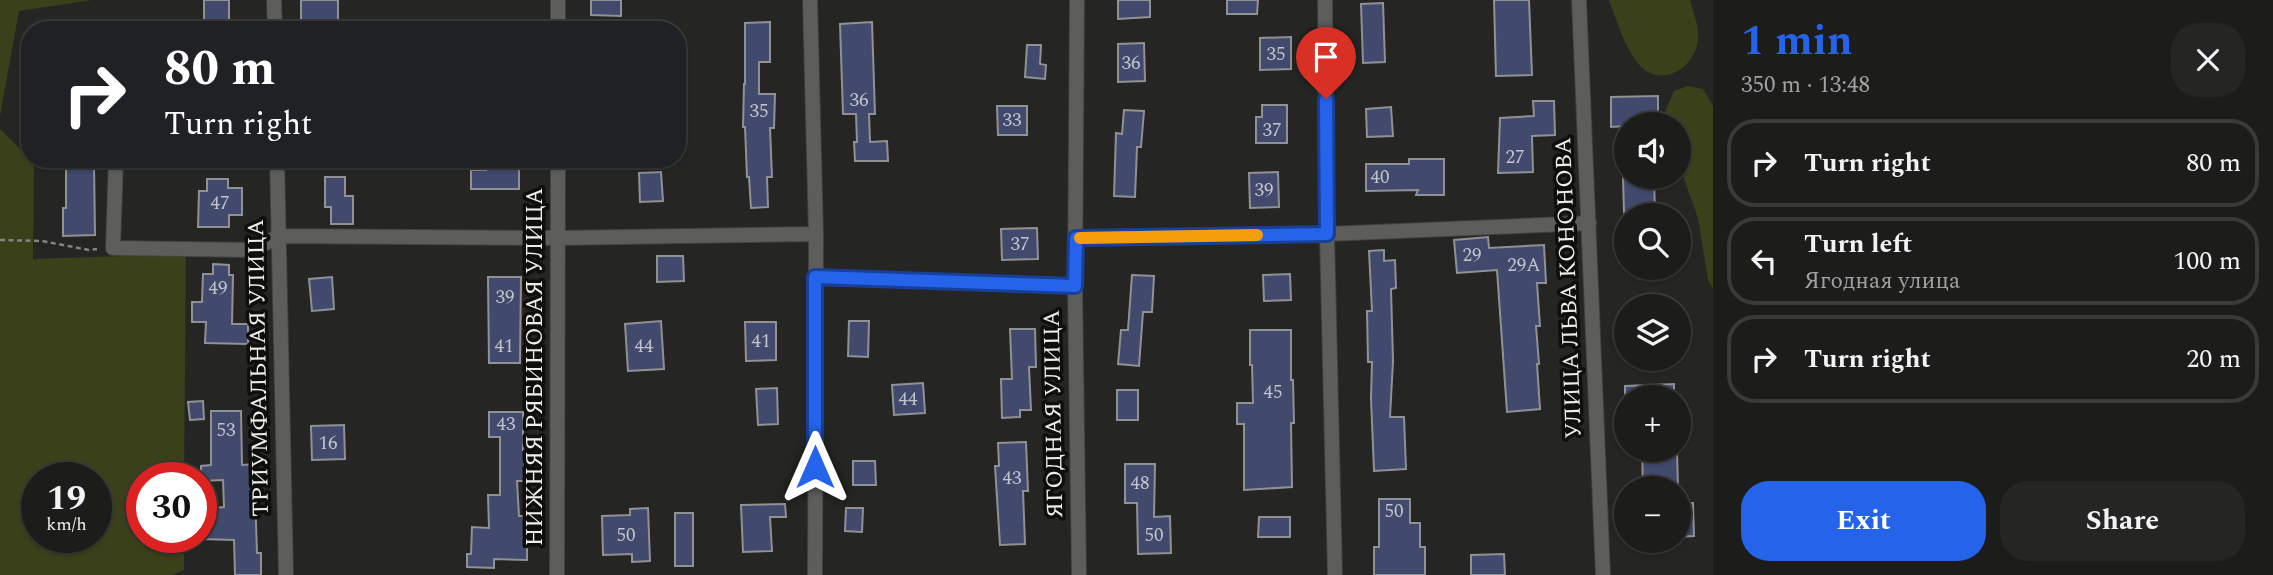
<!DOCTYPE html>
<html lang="en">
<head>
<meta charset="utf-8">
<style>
  :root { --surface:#1c1c1a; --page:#252523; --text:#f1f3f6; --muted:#a0a1a2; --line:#3a3a39; --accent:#2563eb }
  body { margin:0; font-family:Spectral,serif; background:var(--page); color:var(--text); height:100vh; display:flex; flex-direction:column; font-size:26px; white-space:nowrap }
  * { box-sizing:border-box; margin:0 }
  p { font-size:23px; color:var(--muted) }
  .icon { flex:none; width:38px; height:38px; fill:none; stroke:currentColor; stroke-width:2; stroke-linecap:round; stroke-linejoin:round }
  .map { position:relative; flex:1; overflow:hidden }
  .side { display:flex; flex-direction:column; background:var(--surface); width:560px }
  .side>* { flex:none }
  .guide { position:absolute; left:21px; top:21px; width:665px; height:147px; border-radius:28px; box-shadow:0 2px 5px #0004,0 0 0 2px var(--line); background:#202124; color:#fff; overflow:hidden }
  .buttons { position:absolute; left:1614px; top:112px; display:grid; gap:14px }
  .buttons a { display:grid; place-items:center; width:77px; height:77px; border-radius:50%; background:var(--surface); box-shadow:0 2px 5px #0004,0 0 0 2px var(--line); font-size:35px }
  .speed { position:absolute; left:21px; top:462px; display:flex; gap:14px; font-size:35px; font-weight:700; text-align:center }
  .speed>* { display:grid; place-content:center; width:91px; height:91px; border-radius:50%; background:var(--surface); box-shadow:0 2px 5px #0004,0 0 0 2px var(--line); line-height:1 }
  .speed small { font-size:18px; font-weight:400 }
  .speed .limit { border:10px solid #d22; background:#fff; color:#111 }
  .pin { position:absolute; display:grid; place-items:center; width:60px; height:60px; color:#fff; margin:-72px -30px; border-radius:50% 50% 50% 0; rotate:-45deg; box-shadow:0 0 7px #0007 }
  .pin .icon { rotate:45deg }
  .me { position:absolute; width:77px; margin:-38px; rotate:0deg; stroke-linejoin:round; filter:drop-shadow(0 0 5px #0008) }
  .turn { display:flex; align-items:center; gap:24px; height:147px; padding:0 28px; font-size:32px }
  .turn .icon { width:91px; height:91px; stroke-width:2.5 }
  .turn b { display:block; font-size:49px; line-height:60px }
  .round { display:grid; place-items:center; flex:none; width:74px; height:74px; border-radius:28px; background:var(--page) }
  .headline { display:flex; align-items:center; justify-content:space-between; height:119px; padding:0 28px }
  h1 { font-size:42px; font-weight:700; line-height:52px; color:var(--accent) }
  .primary-button { display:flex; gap:14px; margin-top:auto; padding:14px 28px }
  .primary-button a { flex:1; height:80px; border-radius:28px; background:var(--accent); color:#fff; font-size:28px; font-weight:700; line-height:80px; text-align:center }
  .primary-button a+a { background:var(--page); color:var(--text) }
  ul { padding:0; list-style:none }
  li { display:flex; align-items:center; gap:21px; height:88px; margin:0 14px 10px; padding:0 14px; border:4px solid var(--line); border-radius:28px }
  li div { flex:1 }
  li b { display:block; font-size:26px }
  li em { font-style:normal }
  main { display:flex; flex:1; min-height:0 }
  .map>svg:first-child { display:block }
</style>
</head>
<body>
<main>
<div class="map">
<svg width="1713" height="575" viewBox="0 0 1713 575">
  <rect width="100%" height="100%" fill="#252523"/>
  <path fill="#3a411a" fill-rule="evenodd" d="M0,0H92L19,11L0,116Z
    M1609,0H1690C1693,12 1699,25 1698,38C1697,62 1672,84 1648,72C1629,62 1616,19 1609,0Z
    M1688,86L1703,89L1713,106V289L1708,280L1698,218L1678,162V124H1665L1663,117L1674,91Z
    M0,129L34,163L33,259L186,254L184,478H142V537H184V570L172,575H0ZM37,478H96V537H37Z"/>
  <path fill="#41496d" stroke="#909194" stroke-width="2" d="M204,0H229V28H204Z
    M301,0H338V26L301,27Z
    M591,0H621V16L591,15Z
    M1118,0H1150V17L1118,19Z
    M1227,0H1258L1257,14H1227Z
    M1494,0H1529L1532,75L1496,76Z
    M1383,3L1385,62L1363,63L1361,4Z
    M770,22V62H759V94H775L774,128H770L772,177H767L768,207L751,208L749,177H747L745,127H743L744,84H745V23Z
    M872,22L875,114H869L870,142L887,141L888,161H855L854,142H857L856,114H843L840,24Z
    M1291,37V69L1260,70V38Z
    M1144,43L1145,81L1118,82V44Z
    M1027,45H1041L1040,64L1046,65L1045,79L1025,77Z
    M1658,96V124H1626V126L1611,127V97Z
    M1533,101H1554L1555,135L1532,136L1533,172L1498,173L1500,118L1534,116Z
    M1262,105H1287V143H1256V117H1262Z
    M997,106H1027V135H998Z
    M1391,107L1393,136L1367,137L1366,109Z
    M1124,110L1144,111L1141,147H1137L1135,197L1114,196L1116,133L1122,134Z
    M1409,159H1444V195H1416L1418,190L1366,191V164H1409Z
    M486,160H519V189H471V170H486Z
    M66,163H94L95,235L63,236V208H66Z
    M661,172L663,201L640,202L639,173Z
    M1278,172L1279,207L1250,208L1249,173Z
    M325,177H345V196H353V224H331V207H325Z
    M1623,177H1654L1655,212L1624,213Z
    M207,179H228V188H242V215H229V227H198L199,191H207Z
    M1037,228L1038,259L1002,260L1001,229Z
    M1488,237L1489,248L1544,245L1546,283H1537L1540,326H1536L1539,364H1537L1540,409L1507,412L1497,270L1457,273L1454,240Z
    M1384,250V261L1395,260L1396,288L1391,289L1393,361L1390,417H1404L1406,469L1374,471L1371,399L1372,362H1368L1367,311H1372L1369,251Z
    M657,256H683L684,281L657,282Z
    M213,264L229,265V275H233L232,324H248V344L205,343L206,322H192V302H202L203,274H213Z
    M1290,274L1291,300L1264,301L1263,275Z
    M1132,275L1154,276L1152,312H1143L1139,366L1118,364L1121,330H1128Z
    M332,277L334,309L312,311L309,279Z
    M488,277H521L520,363H489Z
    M661,321L664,369L628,371L625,324Z
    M849,321H869L868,357L848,356Z
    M745,322H776V360L746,361Z
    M1010,329H1035L1036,367H1029L1031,410H1020V417L1002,418L1001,379H1012Z
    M1250,330H1291V380H1293L1294,423H1291L1292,487L1244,490V424H1237V403H1253L1252,365H1250Z
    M923,383L925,413L894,415L892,385Z
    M1674,384V397H1625V386Z
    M777,388L778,424L758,425L756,389Z
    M1117,390H1138V420H1117Z
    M203,401L204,419L190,420L188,402Z
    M211,411H241L242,465L254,464L257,553H261V575H235L234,540L201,539V509L224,507L223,480L201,481V466L211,465Z
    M489,412H523V450H532V481H517L519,516H527V560L494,559V568L467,567V554H471L472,527L489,528L488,495H500V437H489Z
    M344,425L345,459L312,460L311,426Z
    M1026,442L1028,491H1023L1025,544L1000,545L995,466H999L998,443Z
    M1642,450H1677L1678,488H1643Z
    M853,461H875L876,485H853Z
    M1125,464H1155L1154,517L1170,516L1171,553L1138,554L1137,503H1125Z
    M1379,499H1410V523H1420V547H1425V575H1374V547H1379Z
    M1678,503H1693L1694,536L1678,537Z
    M785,504L786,517H770L772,551L743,552L741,505Z
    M648,508L650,561L632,562V554L603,555L602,516L630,515V509Z
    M846,508H863L862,532L845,531Z
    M675,513H693V566H675Z
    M1259,517H1290V537H1258Z
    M1504,554L1505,575H1471V555Z"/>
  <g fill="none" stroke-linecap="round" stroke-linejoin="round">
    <g stroke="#41413f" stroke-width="16">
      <path id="minor" d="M274,0L275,30
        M558,0V30
        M810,0L816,234L815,575
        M1077,0L1075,286L1079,575
        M1325,0L1327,234L1335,575
        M1579,0L1603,575
        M116,159L113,248L253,250L279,236L558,238L816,234
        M277,159L286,575
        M1076,238L1327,234L1589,223
        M815,277L1075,286
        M557,575L558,159"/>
    </g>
    <path stroke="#848482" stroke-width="2.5" stroke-dasharray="5 3.5" stroke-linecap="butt" d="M0,240L42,241L89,250L97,249"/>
    <use href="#minor" stroke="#5d5d5c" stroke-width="14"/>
  </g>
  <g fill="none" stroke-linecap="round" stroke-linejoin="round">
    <g stroke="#184099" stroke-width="18">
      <path id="route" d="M815,467V277L1075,286L1076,238L1327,234L1326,99"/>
    </g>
    <use href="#route" stroke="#2563eb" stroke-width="12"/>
    <path stroke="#f59e0b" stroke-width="12" d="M1080,238L1257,235"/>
  </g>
  <g text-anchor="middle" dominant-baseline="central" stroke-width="7" stroke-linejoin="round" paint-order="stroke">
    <g font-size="19" fill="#c2c4cc">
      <text x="1276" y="54">35</text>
      <text x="1131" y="63">36</text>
      <text x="859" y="100">36</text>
      <text x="759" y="111">35</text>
      <text x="1012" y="120">33</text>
      <text x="1272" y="130">37</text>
      <text x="1515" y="157">27</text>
      <text x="1380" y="177">40</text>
      <text x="1264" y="190">39</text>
      <text x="220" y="203">47</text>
      <text x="1020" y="244">37</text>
      <text x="1472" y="255">29</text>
      <text x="1524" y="265">29А</text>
      <text x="218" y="288">49</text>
      <text x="505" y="297">39</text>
      <text x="761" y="341">41</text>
      <text x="504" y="346">41</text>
      <text x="644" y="346">44</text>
      <text x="1273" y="392">45</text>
      <text x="908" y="399">44</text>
      <text x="506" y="424">43</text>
      <text x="226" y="430">53</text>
      <text x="328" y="443">16</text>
      <text x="1012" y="478">43</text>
      <text x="1140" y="483">48</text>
      <text x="1394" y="511">50</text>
      <text x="626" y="535">50</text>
      <text x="1154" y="535">50</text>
    </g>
    <g font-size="23" fill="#ededeb" stroke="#0e0e0d">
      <text transform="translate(1569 288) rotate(-92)">УЛИЦА ЛЬВА КОНОНОВА</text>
      <text transform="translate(535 367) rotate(-90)">НИЖНЯЯ РЯБИНОВАЯ УЛИЦА</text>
      <text transform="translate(259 368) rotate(-91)">ТРИУМФАЛЬНАЯ УЛИЦА</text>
      <text transform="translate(1054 414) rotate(-91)">ЯГОДНАЯ УЛИЦА</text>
    </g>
  </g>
</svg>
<div class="buttons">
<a><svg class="icon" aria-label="sound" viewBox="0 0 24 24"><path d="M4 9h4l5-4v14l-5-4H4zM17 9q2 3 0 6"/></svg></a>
<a><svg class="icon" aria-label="search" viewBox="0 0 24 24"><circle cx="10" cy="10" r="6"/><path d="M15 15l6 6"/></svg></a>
<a><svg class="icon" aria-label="layers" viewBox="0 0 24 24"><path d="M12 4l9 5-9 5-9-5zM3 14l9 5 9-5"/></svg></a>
<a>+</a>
<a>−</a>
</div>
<div class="speed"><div>19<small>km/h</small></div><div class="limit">30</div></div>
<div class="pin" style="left:1326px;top:99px;background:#d93025"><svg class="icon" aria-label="arrive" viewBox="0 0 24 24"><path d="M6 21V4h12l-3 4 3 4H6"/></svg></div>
<svg class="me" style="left:815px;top:467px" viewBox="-20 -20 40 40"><path d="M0-17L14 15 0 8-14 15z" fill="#2563eb" stroke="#fff" stroke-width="4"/></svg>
<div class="guide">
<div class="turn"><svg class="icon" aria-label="right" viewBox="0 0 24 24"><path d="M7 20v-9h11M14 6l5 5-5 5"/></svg><div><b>80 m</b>Turn right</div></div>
</div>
</div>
<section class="side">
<div class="headline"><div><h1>1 min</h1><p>350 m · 13:48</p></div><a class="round"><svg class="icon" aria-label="close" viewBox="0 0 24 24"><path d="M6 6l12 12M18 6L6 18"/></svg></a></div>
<ul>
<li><svg class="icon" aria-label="right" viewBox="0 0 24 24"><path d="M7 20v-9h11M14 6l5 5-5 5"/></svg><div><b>Turn right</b></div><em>80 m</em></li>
<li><svg class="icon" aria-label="left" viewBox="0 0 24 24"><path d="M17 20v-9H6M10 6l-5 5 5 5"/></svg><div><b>Turn left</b><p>Ягодная улица</p></div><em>100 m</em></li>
<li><svg class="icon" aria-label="right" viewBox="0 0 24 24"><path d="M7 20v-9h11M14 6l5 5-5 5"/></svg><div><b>Turn right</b></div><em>20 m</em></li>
</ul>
<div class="primary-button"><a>Exit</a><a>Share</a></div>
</section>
</main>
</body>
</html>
